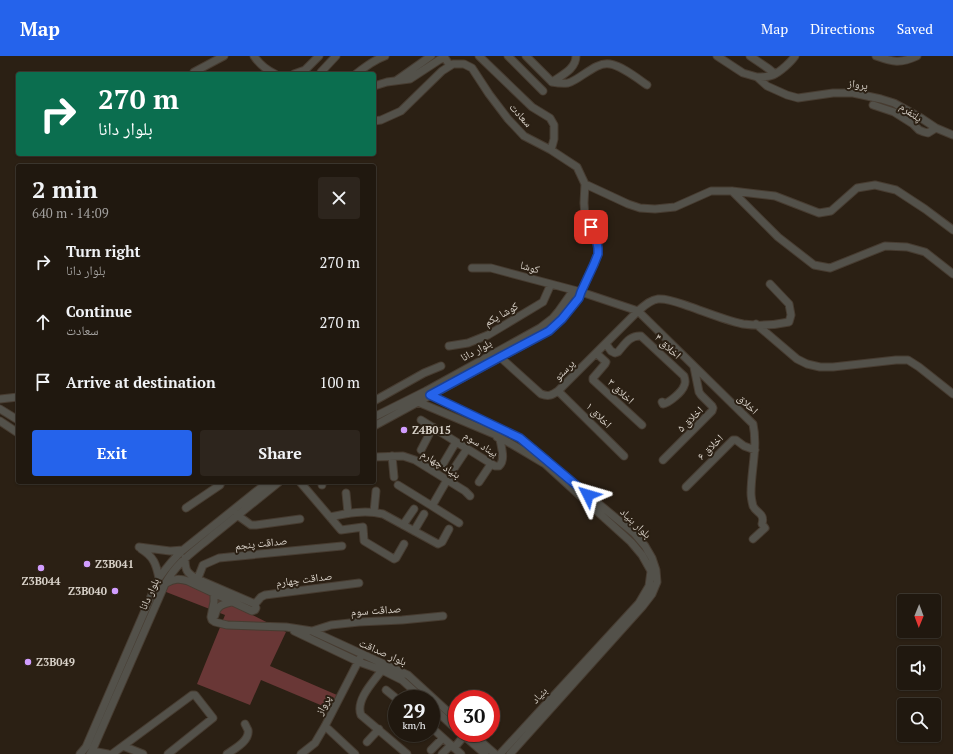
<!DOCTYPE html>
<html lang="en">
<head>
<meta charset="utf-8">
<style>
  :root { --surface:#20180f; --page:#2d251d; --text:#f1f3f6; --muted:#a2a09e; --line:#3d372f; --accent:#2563eb }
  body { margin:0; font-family:"PT Serif","Noto Naskh Arabic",serif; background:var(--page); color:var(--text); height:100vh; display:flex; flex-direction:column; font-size:15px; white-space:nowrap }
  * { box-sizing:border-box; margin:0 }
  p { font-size:13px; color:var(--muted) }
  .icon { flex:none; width:22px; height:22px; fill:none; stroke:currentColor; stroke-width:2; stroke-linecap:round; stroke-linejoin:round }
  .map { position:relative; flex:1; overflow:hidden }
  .sheet { position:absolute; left:16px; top:108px; width:360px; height:320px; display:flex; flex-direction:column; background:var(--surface); border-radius:4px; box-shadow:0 1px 3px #0004,0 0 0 1px var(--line) }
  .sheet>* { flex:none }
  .top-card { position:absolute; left:16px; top:16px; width:360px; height:84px; border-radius:4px; box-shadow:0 1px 3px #0004,0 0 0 1px var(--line); background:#0b6e4f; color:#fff; overflow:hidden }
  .needle { width:26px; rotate:181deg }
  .buttons { position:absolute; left:897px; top:538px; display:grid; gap:8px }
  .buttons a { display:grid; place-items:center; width:44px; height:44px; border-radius:4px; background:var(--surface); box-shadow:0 1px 3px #0004,0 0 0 1px var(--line); font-size:20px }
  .speed { position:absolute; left:388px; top:634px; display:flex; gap:8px; font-size:20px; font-weight:700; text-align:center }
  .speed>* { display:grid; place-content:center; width:52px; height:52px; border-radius:50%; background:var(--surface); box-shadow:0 1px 3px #0004,0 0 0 1px var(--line); line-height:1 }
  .speed small { font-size:10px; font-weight:400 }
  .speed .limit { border:6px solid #d22; background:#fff; color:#111 }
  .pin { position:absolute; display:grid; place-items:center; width:34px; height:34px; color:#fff; margin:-17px; border-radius:8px; box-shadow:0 2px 6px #0006 }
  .me { position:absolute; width:44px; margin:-22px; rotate:310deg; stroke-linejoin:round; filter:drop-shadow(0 0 3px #0008) }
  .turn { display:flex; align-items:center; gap:14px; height:84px; padding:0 16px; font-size:18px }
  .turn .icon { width:52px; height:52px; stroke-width:2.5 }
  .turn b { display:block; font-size:28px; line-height:34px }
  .round { display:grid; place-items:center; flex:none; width:42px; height:42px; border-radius:4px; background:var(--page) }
  .summary { display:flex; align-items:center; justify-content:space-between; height:68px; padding:0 16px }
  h1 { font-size:24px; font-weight:700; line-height:30px }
  .button { display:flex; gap:8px; margin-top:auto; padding:8px 16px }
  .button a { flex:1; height:46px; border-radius:4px; background:var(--accent); color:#fff; font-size:16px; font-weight:700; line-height:46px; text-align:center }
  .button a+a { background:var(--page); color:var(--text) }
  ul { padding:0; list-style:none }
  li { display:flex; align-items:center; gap:12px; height:60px; padding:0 16px }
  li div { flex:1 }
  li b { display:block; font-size:15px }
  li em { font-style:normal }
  header { display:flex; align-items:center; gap:24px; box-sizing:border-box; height:56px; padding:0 20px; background:var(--accent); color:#fff }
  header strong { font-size:19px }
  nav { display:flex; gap:22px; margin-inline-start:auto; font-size:14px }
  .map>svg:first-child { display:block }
</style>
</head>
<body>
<header>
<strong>Map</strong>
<nav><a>Map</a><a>Directions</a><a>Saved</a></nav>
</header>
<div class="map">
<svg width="953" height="698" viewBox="0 0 953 698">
  <rect width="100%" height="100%" fill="#2b2014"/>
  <path fill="#693736" d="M169,517L286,576L270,610L337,639L330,653L261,624L250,649L197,628L225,559L161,534Z"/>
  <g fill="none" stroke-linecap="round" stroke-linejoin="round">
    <g stroke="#473c31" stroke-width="9">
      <path id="minor" d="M254,0C259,8 267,14 275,18
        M479,0L532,51L550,62L554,69V83L551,94
        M508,0L543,35
        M526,0L552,26C562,19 576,13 576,0
        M717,0L743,17L757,21L767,30L787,39L798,42L833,37H853L881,43L894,47L921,62L936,72L953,79
        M750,0L769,13L775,18
        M876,0C893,6 900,8 917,0
        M321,16L336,0
        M193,18L194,16L224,0
        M294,18L305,14L319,0
        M356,18C366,10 374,4 385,0
        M757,21C762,21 768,21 773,19C780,16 791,6 795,0
        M397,24L431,0
        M552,26C557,27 562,28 568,27C580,24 596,5 610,8C622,10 637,22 647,29
        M374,30L387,26L410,23L439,4L443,2H445L450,10
        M873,49L894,56L913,68L919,74L924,76L928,77L936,72
        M374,65L381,64L401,55L442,15L453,8H464L472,12L489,38L508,63L524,80L551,94L577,111L585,128L584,147L585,160L596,182L598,192V198L594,208L581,236L579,242L562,263L549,275L374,370
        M585,128L628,148L640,152L655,153L675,151L711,135H732L775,140L819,157L831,155L857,132L875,129L896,134L925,153L953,174
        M732,135L778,181L814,209L830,212L885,190L907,191L925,196L953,218
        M472,212H491L581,236L638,255L753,368C758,391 751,414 751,437C751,441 752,446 753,450C757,458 765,457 762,468L765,472L753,483
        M756,268L797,303L807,308L820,311H833L896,304H908L919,311L953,338
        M606,288L611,295L615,297L618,296C625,288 630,279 641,280L684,320C685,323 686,327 684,330C682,336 669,347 663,348L662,346
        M449,290L468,287L488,279L543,246L551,228
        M596,297L606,306L605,308L593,322V324L642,369
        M500,301L541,338C549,341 552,339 558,335L638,255C644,250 650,244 658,243C669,242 681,248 691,251C708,257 725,264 743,268C758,270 775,269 789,266L791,259L789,248L770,228
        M426,335L430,339L520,382L548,405
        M558,335L624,400
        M414,341L418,346L494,378L520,393L545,408L631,486L642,499L651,515L649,530L639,547L500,698
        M0,343L18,341
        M374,345L424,317L441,310
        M0,353L18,364
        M374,361L426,335L540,272L553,262L558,256L570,239L580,236
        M421,364L495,410H499C506,404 501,391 500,383L497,381
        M0,365L18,377
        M421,394L433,371
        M392,400L394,421
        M374,401L403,400L415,404L465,435L470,440
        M663,404L712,355L713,352L712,350L701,339L699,336L694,311
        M443,408L456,386
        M453,414L467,393
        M447,424L432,450L459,467
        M300,426L341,474L363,471L364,485L394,503L396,502L404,488
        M479,426L491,408
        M322,429V426
        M398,429L432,450
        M686,431L733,384H736L744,390L755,394
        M346,437L348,457
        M186,452L220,429L221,426
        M374,456L376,435
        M237,459L251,469H256L300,463
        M330,461C348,457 365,454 383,458L438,488L442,486L449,473
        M403,469L414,453
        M414,475L424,458
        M139,491L170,495L183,494
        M141,493C154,501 156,508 159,522
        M166,527C174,523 179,522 188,525L252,555L255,554L256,552L255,548L197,523C187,517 185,515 185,502
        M196,527L203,509L219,502L342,490
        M214,538V546L211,561L212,564L215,566L227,569L286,571L312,575L408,619L457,664
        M255,548L261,541L265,539L359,527
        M215,559C217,549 223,548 231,546
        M294,575L359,606L382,614L402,624L423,643
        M312,575L331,569L359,566L402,564L443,560
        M382,614C374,625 355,644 361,659L407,698
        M386,634L397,643
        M431,650L457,674
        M325,670L355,698
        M431,671L461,698
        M461,677L485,698
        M471,677L495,698
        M367,686L379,673
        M123,690L143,698
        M454,692L464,680
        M431,694L443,682
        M92,695L108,698
        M80,698L86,691L159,522C166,512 173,503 183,494L268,426
        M90,698L92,695L165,528C177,506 193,496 212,480C234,462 257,444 279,426
        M112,698L192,639H195L213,662L168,698
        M227,698C234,693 250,685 248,674C247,672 246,670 245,668
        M301,698L315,687L325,670L360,602
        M442,698L451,689
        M510,698L642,551L652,538L657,526L656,514L652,502L645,490L634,477L565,420"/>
    </g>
    <use href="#minor" stroke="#53514a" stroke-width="7"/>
  </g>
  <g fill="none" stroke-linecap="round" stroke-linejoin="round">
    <g stroke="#184099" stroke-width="10">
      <path id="route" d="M588,439L520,382L430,339L500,301L549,275L562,263L579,242L581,236L594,208L598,198V192L596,182L591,171"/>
    </g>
    <use href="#route" stroke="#2563eb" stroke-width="7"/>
  </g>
  <g fill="#d19dfe" stroke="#2b2014" stroke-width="1.5">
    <circle cx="404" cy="374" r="4"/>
    <circle cx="87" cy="508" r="4"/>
    <circle cx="41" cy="512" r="4"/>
    <circle cx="115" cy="535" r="4"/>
    <circle cx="28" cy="606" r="4"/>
  </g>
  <g text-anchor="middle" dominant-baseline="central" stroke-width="4" stroke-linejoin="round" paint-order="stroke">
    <g font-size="11" fill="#d9d2c9" stroke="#2b2014">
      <text transform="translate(858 28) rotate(7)">پرواز</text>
      <text transform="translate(911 56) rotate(35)">پلتفرم</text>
      <text transform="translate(521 59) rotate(48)">سعادت</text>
      <text transform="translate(530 211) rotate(15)">کوشا</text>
      <text transform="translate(501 258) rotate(-30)">کوشا یکم</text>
      <text transform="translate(668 290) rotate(43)">اخلاق ۴</text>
      <text transform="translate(476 294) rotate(-29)">بلوار دانا</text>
      <text transform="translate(564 314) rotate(-45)">پرستو</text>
      <text transform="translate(621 335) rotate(43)">اخلاق ۳</text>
      <text transform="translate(748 348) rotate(44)">اخلاق</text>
      <text transform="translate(599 359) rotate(45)">اخلاق ۱</text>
      <text transform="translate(690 363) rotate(-45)">اخلاق ۵</text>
      <text transform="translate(481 388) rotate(32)">بیناد سوم</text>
      <text transform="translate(710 391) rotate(-45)">اخلاق ۶</text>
      <text transform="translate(441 408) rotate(32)">بنیاد چهارم</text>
      <text transform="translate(636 467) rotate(44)">بلوار بنیاد</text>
      <text transform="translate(261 487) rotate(-6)">صداقت پنجم</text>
      <text transform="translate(304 523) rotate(-7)">صداقت چهارم</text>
      <text transform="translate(149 538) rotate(-66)">بلوار دانا</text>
      <text transform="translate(376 554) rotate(-4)">صداقت سوم</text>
      <text transform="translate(383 596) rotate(24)">بلوار صداقت</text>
      <text transform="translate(539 639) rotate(-47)">بنیاد</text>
      <text transform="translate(323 649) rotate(-62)">پرواز</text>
    </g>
    <g font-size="11" font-weight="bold" fill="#d9d2c9" stroke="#2b2014" text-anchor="start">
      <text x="412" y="374">Z4B015</text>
      <text x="95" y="508">Z3B041</text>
      <text x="41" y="525" text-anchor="middle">Z3B044</text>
      <text x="107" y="535" text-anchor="end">Z3B040</text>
      <text x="36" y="606">Z3B049</text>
    </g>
  </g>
</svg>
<div class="buttons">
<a><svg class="needle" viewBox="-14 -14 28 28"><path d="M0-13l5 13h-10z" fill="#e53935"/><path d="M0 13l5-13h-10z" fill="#a2a09e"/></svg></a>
<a><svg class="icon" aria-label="sound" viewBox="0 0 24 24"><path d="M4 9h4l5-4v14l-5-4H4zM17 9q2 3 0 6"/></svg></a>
<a><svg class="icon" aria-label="search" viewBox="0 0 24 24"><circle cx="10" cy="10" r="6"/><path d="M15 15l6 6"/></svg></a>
</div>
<div class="speed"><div>29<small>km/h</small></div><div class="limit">30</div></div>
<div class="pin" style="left:591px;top:171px;background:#d93025"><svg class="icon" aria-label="arrive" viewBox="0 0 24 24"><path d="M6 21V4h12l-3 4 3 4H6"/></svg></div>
<svg class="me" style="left:588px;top:439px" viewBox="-20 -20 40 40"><path d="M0-17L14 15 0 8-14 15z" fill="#2563eb" stroke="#fff" stroke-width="4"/></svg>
<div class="top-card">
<div class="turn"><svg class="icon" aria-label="right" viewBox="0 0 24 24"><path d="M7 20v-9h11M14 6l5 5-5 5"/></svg><div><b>270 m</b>بلوار دانا</div></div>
</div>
<section class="sheet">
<div class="summary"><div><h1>2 min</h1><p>640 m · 14:09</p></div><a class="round"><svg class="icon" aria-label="close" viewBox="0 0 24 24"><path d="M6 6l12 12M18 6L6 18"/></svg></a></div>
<ul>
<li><svg class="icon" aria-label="right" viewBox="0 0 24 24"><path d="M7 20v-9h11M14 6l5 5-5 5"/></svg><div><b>Turn right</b><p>بلوار دانا</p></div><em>270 m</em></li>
<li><svg class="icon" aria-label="ahead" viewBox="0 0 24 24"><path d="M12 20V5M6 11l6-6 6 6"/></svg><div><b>Continue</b><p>سعادت</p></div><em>270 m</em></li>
<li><svg class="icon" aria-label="arrive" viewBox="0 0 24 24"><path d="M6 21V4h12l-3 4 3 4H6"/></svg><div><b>Arrive at destination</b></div><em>100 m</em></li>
</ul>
<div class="button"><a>Exit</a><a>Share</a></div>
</section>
</div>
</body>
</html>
